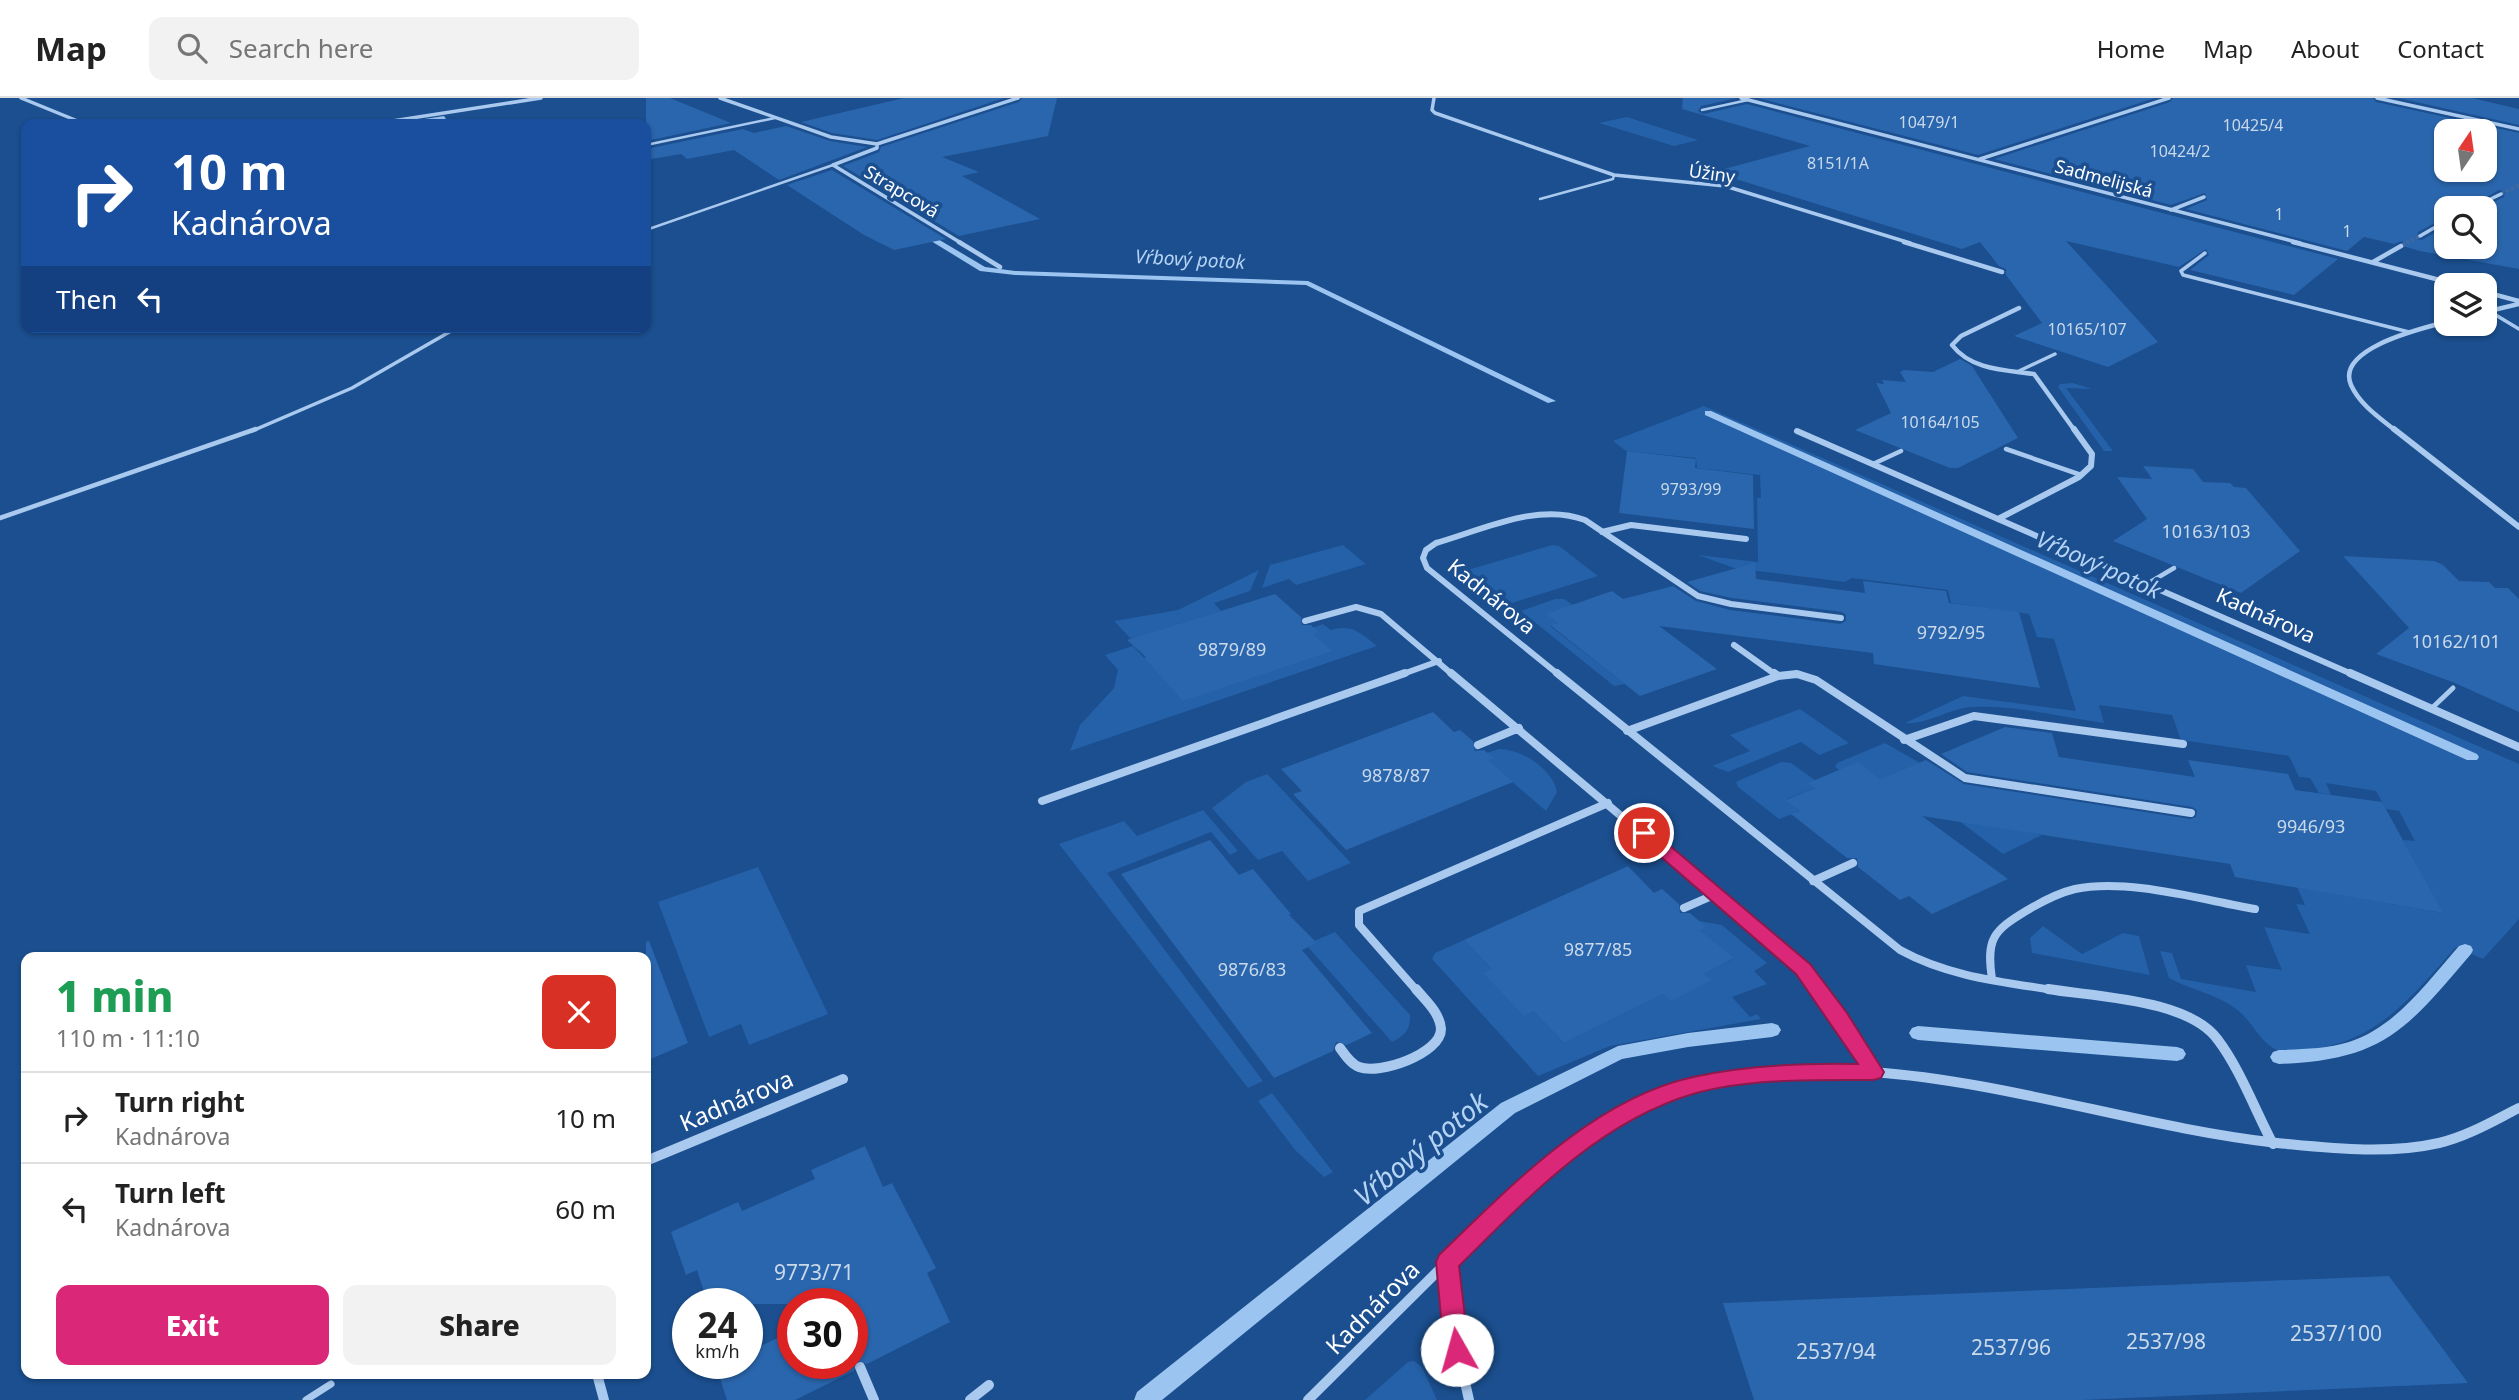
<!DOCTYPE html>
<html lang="en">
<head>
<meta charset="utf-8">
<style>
  :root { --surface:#fff; --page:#f2f2f2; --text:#222; --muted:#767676; --line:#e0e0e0; --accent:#db2777 }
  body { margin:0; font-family:"Noto Sans",sans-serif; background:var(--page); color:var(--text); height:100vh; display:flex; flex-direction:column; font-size:26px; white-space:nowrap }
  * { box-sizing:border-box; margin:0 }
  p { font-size:23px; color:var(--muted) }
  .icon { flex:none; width:38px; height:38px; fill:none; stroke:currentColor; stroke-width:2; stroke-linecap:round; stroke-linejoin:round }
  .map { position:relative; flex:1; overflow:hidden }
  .details { position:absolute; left:21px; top:854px; width:630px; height:427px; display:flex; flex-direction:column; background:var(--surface); border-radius:14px; box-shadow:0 2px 5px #0004 }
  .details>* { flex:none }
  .banner { position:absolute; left:21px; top:21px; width:630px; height:214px; border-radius:14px; box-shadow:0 2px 5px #0004; background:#1a4fa0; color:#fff; overflow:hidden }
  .needle { width:46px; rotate:13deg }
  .controls { position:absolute; left:2434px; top:21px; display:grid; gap:14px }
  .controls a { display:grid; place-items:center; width:63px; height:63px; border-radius:14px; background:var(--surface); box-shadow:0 2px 5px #0004; font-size:35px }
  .speed { position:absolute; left:672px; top:1190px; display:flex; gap:14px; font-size:35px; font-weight:700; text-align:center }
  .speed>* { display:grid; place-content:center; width:91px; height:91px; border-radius:50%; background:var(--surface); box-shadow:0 2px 5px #0004; line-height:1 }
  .speed small { font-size:18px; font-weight:400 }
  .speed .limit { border:10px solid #d22; background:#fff; color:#111 }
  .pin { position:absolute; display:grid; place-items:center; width:60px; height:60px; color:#fff; margin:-30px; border:4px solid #fff; border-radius:50%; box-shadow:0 2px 7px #0007 }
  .me { position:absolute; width:77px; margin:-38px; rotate:353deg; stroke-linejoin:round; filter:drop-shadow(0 0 5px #0008) }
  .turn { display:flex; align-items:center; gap:24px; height:147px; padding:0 35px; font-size:32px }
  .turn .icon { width:91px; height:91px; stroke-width:2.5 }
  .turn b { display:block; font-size:49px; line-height:60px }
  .then { display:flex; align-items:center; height:66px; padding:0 35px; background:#0003; gap:14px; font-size:26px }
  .round { display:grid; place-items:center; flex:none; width:74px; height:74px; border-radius:14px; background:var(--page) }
  .headline { display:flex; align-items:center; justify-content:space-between; height:119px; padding:0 35px }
  h1 { font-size:42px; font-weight:800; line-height:52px; color:#1e9e55 }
  .button { display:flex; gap:14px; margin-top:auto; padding:14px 35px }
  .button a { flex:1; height:80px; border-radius:14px; background:var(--accent); color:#fff; font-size:28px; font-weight:800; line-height:80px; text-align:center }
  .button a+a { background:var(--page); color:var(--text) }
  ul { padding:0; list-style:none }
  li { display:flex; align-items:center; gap:21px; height:91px; padding:0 35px; border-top:2px solid var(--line) }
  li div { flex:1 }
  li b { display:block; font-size:26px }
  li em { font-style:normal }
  header { display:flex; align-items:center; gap:42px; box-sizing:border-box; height:98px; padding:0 35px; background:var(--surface); border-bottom:2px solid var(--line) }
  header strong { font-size:33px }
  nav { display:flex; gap:38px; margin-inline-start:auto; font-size:24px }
  .search { width:490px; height:63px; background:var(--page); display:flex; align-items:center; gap:18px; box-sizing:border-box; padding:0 24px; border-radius:14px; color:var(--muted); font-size:26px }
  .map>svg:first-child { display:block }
</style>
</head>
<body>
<header>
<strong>Map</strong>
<div class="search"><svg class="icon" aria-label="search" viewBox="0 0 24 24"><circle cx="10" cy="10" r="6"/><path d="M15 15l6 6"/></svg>Search here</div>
<nav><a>Home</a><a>Map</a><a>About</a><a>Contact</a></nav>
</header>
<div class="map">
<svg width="2519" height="1302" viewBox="0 0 2519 1302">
  <rect width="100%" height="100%" fill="#1b4f8f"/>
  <path fill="#2461a8" d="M1627,19L1698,42L1674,48L1599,25Z
    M2073,285L2092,291L2066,290L2113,353H2104L2058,289L2060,286Z
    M1704,308L2519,666V821L2483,861L2456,849C2414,896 2378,944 2311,951C2303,952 2292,956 2284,954C2264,951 2255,928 2241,915C2219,896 2193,893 2169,880L2160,853L2172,855L2181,881L2256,894L2246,867L2282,872L2264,829L2310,836L2296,806L2305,807L2297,789L2442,815L2403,742L2415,743L2399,713L2386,711L2376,693L2326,685L2331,697L2319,695L2310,680L2299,679L2289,658L2181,642L2172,617L2099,607L2104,625C2062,619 2016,607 1973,609C1949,610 1928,627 1905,625L1963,598L2076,613L2054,541L2037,539L2029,516L1951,505L1948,492L1852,480L1845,484L1734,470L1698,457L1758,464L1757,400H1761L1760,377L1697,370L1696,360L1626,353L1613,343Z
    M1343,447L1366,466L1296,487L1289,481L1262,490L1270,467Z
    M1552,447L1559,448L1598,478L1512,505L1468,472Z
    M1259,472L1250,493L1214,505L1221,513L1131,541L1114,523L1178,512Z
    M1555,501H1564L1573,507L1558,525L1550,528L1625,586L1614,588L1521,513Z
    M1323,526L1331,532C1353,526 1360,535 1377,548L1070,653L1080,627L1114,590L1118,572L1105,557L1133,548L1184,603L1307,532Z
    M1800,611L1849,645L1819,657L1801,644L1728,674L1712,668L1750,653L1730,637Z
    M1885,645L1920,665L1880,681L1865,670L1847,677L1835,669L1837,665Z
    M1499,651C1521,651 1553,671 1557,694L1546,713L1481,657Z
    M1781,664L1791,665L1822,687L1787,701L1800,713L1779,721L1738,689L1736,684Z
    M1267,676L1274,683L1351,765L1308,783L1282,753L1258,762L1212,710L1246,684Z
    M1203,712L1238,753L1230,757L1211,734L1107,775L1263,983L1248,990L1059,746L1124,723L1137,738Z
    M1964,721L2042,737L2003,756L1959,723Z
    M758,769L828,916L749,947L741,926L709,939L658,804Z
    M1699,823L1722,827L1767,865L1754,873L1767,886L1732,899L1750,919L1757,916L1761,921L1610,948L1538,978L1432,861L1435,855L1464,842L1564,945L1733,861L1693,826Z
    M2043,828L2082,856L2123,835L2139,838L2150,877L2032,855L2030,840Z
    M1335,834L1410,917C1411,932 1404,938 1392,944L1308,849L1314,843Z
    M1272,995L1333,1074L1324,1079L1295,1052L1258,1003Z
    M1414,1263L1422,1269L1437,1302H1365L1408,1264Z"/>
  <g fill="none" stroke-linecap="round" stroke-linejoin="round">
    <path fill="#9cc4f0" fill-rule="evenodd" d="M444,18L446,21L402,26L405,24Z
      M921,131L985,169L1015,173L1308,183L1556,303L1548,305L1306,187L1015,177L980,173L918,135L917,133Z
      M1705,313H1711L2477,656L2479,659L2477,662H2467L1705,317Z
      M2465,846L2471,848L2473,852L2471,856C2406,932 2384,962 2279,966L2273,964L2270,959L2273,954L2279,952C2302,951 2327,951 2349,944C2396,929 2428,883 2459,848Z
      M1772,925L1778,927L1781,932L1778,937L1772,939L1688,949L1622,961L1515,1015L1162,1302H1134L1137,1294L1501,1005L1618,948L1688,935Z
      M1918,928L2177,949L2183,951L2186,956L2183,961L2177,963L1918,942L1912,940L1909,935L1912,930Z"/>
  </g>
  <path fill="#2a66ad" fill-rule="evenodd" d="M646,0H670L731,25L646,43Z
    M904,0H1004L877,42L832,35L801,24Z
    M1022,0H1057L1048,38L942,59L979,74L962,78L1040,121L959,138L843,68L879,54L881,49L1019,4Z
    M1683,0H1737L1701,8L1698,13L1703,16L1747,6L2338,161L2294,197L2190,172L2209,157L2206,151L2179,169L2066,143L2158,244L2108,269L2014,238L2042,225L2006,177V171L1999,168L1980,144L1962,151L1713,74L1810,48L1682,11Z
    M1758,0H2155L1978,57Z
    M2173,0H2373L2376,4L2519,35V171L2420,153L2406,149L2402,143L2394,146L2364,139L2347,153L2186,111L2207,102L2205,95L2171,107L1994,61L2170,4ZM2446,33H2485V72H2446ZM2499,92L2505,94L2504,99L2482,110H2485V149H2446V128L2422,142L2417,141L2418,134L2446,119V110H2468Z
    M2398,0H2472L2519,11V27Z
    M786,28L830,43L867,49L779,82L734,52L687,61L681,56L646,62V51L743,31L754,35Z
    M832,72L946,141L894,152L864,137L787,87Z
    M1960,261L1972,268L2018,340L1958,370H1950L1855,332L1891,315L1876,285L1884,286L1882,282L1906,284L1900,274L1904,272L1933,274Z
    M1627,353L1696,361L1695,370L1753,377L1754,431L1619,415Z
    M2143,368L2193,371L2203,384L2230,385L2234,389L2246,390L2300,453L2241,495L2113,443L2147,421L2117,379L2152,381Z
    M2343,458L2434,463L2443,467L2459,483L2489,484L2495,490H2508L2519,501V614L2455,585L2376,556L2409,530Z
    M1755,465L1756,481L1865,495L1863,483L1946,493L1949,505L2019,514L2040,590L1874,566L1873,555L1659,528L1717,571L1640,598L1550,527L1558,525L1546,516L1612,493L1623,501L1673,488L1696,503L1730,512L1840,526L1846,523V517L1842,514L1732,500L1700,493L1687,484Z
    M1275,496L1301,519L1302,527H1311L1318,534L1313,536L1332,553L1183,603L1144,560L1146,559L1127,542Z
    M1433,614L1454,634L1460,632L1473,643L1475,653L1484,652L1494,660L1488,662L1513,684L1346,752L1293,696L1302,693L1281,671Z
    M2005,629L2052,635L2059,659L2195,679L2188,662L2288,676L2295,692L2382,704L2443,815L2235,779L2230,766L1922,718L2008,781L1932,816L1909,798L1900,802L1858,769L1857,760H1847L1791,716L1800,713L1786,702L1815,690L1808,685L1858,664L1880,681L1926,662L1964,686L2190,721L2196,719L2197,712L2192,709L1967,674L1941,656Z
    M1210,742L1239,777L1253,771L1291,816L1289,817L1317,845L1302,852L1372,935L1347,947L1336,944L1333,953L1274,980L1121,776Z
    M1628,768L1654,795L1662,791L1679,806L1680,815H1690L1706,829L1700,832L1734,860L1704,876L1712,882L1671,903L1663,896L1564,945L1533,913L1524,918L1483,875L1492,871L1464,842Z
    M649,843L688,945L646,963V844Z
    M865,1048L883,1089L892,1085L936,1170L927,1175L950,1224L867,1266L857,1263L854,1273L795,1302H727L716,1268L747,1265V1254L793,1233V1265H852L854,1206H708L697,1172L686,1177L671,1134L738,1104L742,1113L815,1081L811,1072Z
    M2389,1178L2468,1285L2082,1302H1754L1723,1205Z"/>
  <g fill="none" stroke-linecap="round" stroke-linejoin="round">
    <path stroke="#3d69a0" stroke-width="3.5" stroke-dasharray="3.5 2" stroke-linecap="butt" d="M2501,96L2519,87
      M2406,145L2420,138"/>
    <path stroke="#3d69a0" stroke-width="4.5" stroke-dasharray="4.5 2.5" stroke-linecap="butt" d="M2401,148L2409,144"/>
    <path stroke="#a9c9ee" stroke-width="2.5" d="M1702,12L1748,2
      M646,47L775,20
      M1540,101L1613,81L1614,77
      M646,132L833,67"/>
    <path stroke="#a9c9ee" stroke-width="3.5" d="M2205,155L2181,173L2183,177L2409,234
      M2489,213L2519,231
      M2019,273L2055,256
      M252,333L352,290L458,229"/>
    <path stroke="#a9c9ee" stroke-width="4.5" d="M2006,351L2081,377
      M1873,366L1901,353
      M0,420L256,331
      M2147,486L2174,470"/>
    <path stroke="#a9c9ee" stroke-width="5" d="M2432,610L2453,590"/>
    <path stroke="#a9c9ee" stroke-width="7" d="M306,1302L331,1286"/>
    <path stroke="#a9c9ee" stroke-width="3.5" d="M21,0L85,26
      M720,0L831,39L877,46L1018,0
      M1434,0L1432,12L1435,15L1614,77L1725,88L1910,145
      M1741,0L2300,145
      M2377,0L2519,31
      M373,26L541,0
      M1980,61L2169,0
      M833,67L961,145
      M833,67L877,50V46
      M2472,110L2501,96
      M2171,112L2204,99
      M2420,138L2446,123"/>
    <path stroke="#a9c9ee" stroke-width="4.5" d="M959,144L1000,169
      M1904,144L2002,174
      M2293,144L2459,187
      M2373,164L2401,148
      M2485,194L2519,203
      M2019,210L1961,238L1952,247C1971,272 2005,272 2034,276L2075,333
      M2485,214L2519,206
      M2396,333C2380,320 2360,307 2351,287C2335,250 2424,230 2446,224"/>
    <path stroke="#a9c9ee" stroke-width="6" d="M2394,331L2519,429
      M1797,333L2354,577
      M1998,421L2079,379L2091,368L2092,356L2074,331
      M1602,434L1631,427L1746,441
      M1305,523L1356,509L1381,516L1453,577
      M1734,547L1776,577
      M1400,577L1439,563
      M1559,577L1427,470L1423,460L1426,452L1436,445C1482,432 1538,404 1585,422L1698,498L1731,506L1841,520
      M1791,577H1799"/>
    <path stroke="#a9c9ee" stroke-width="8" d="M1451,575L1803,871L1819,893
      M1557,575L1900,852C1949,879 2004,884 2059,893
      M1774,575L1778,578
      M2350,575L2519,649
      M1627,633L1778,578L1797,576L1816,582L1965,680L2191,715
      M1904,642L1974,618L2183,646
      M1478,647L1519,630
      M1042,703L1405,575
      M1813,783L1853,765
      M1684,810L1716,796
      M1992,881C1986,841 1993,833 2026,813C2041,804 2058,795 2075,791C2128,780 2202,802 2255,811
      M1417,893L1359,827V813L1608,705"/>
    <path stroke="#a9c9ee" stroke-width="10" d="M1818,891L1873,974
      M2048,891C2096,899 2189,901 2218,942C2240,971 2256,1014 2273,1046
      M1340,950C1345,957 1351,966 1359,969C1379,977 1441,956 1441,931C1440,915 1426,903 1416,891
      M646,1063L843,981
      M1447,1164L1454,1235L1469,1302
      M860,1269L874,1302
      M597,1276L604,1302
      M970,1302L989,1287
      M1308,1302C1353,1257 1398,1213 1442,1169C1504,1107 1570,1035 1653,1003C1858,923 2071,1022 2277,1045C2330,1050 2386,1057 2439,1045C2468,1038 2493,1023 2519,1010"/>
  </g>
  <path fill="#db2777" stroke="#8e194d" stroke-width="2" d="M1644,729L1650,731L1810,866L1847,915L1884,974L1881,980L1873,982C1817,982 1748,980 1693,996C1598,1024 1527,1101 1459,1168L1469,1252L1465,1261L1457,1264L1448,1261L1444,1252L1436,1164L1439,1157C1510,1089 1593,1001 1693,979C1747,967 1803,965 1858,966L1796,876L1638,739L1636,735Z"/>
  <g text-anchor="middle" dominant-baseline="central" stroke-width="7" stroke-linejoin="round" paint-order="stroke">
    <g font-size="16" fill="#cad9ea">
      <text x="1929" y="24">10479/1</text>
      <text x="2253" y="27">10425/4</text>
      <text x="2180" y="53">10424/2</text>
      <text x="1838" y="65">8151/1A</text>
      <text x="2279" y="116">1</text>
      <text x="2347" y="133">1</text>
      <text x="2087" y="231">10165/107</text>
      <text x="1940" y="324">10164/105</text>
      <text x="1691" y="391">9793/99</text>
    </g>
    <g font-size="18" fill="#fff" stroke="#1b4f8f">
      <text transform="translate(1712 75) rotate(8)">Úžiny</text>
      <text transform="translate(2104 80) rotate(15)">Sadmelijská</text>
      <text transform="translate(902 93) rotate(31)">Strapcová</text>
    </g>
    <g font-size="18" fill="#cad9ea">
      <text x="2206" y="433">10163/103</text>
      <text x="1951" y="534">9792/95</text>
      <text x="2456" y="543">10162/101</text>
      <text x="1232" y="551">9879/89</text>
      <text x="1396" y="677">9878/87</text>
      <text x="2311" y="728">9946/93</text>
      <text x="1598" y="851">9877/85</text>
      <text x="1252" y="871">9876/83</text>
    </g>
    <g font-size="19" font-style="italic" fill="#b5d3f5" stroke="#1b4f8f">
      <text transform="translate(1190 161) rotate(3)">Vŕbový potok</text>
    </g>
    <g font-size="21" fill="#fff" stroke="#1b4f8f">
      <text transform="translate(1492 498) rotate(39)">Kadnárova</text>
      <text transform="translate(2266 517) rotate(24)">Kadnárova</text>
    </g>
    <g font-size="21" fill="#cad9ea">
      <text x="814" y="1174">9773/71</text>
      <text x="2336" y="1235">2537/100</text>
      <text x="2166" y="1243">2537/98</text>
      <text x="2011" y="1249">2537/96</text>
      <text x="1836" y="1253">2537/94</text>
    </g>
    <g font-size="23" font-style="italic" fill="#b5d3f5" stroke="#1b4f8f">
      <text transform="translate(2099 466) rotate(24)">Vŕbový potok</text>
    </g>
    <g font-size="24" fill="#fff" stroke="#1b4f8f">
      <text transform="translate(736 1002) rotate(-23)">Kadnárova</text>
      <text transform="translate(1372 1209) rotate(-45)">Kadnárova</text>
    </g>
    <g font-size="28" font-style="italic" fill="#b5d3f5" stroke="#1b4f8f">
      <text transform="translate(1420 1050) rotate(-39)">Vŕbový potok</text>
    </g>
  </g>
</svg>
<div class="controls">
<a><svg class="needle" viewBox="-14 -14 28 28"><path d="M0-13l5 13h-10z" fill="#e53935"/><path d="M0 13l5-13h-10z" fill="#767676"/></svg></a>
<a><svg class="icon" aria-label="search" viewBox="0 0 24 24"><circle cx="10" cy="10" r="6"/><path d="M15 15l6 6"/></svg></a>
<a><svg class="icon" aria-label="layers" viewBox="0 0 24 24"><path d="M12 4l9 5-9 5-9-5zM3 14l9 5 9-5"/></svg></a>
</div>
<div class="speed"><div>24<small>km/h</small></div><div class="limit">30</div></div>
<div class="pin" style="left:1644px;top:735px;background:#d93025"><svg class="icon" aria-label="arrive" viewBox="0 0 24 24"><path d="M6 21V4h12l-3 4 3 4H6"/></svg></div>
<svg class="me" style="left:1457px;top:1252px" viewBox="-20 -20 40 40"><circle r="19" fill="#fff"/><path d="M0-13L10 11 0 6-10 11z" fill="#db2777"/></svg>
<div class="banner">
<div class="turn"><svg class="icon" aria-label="right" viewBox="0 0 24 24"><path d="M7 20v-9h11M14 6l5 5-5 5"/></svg><div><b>10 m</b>Kadnárova</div></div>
<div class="then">Then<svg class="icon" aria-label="left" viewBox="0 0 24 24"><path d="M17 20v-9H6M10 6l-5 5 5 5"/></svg></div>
</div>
<section class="details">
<div class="headline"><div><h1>1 min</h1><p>110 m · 11:10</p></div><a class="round" style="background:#d93025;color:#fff"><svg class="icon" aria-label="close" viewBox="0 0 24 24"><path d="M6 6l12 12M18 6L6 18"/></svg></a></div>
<ul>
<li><svg class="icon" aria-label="right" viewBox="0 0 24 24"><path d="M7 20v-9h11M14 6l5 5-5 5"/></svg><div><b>Turn right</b><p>Kadnárova</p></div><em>10 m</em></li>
<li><svg class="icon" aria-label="left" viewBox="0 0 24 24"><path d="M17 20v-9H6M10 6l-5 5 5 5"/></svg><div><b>Turn left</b><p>Kadnárova</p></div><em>60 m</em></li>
</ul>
<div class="button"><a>Exit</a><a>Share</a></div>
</section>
</div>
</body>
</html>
